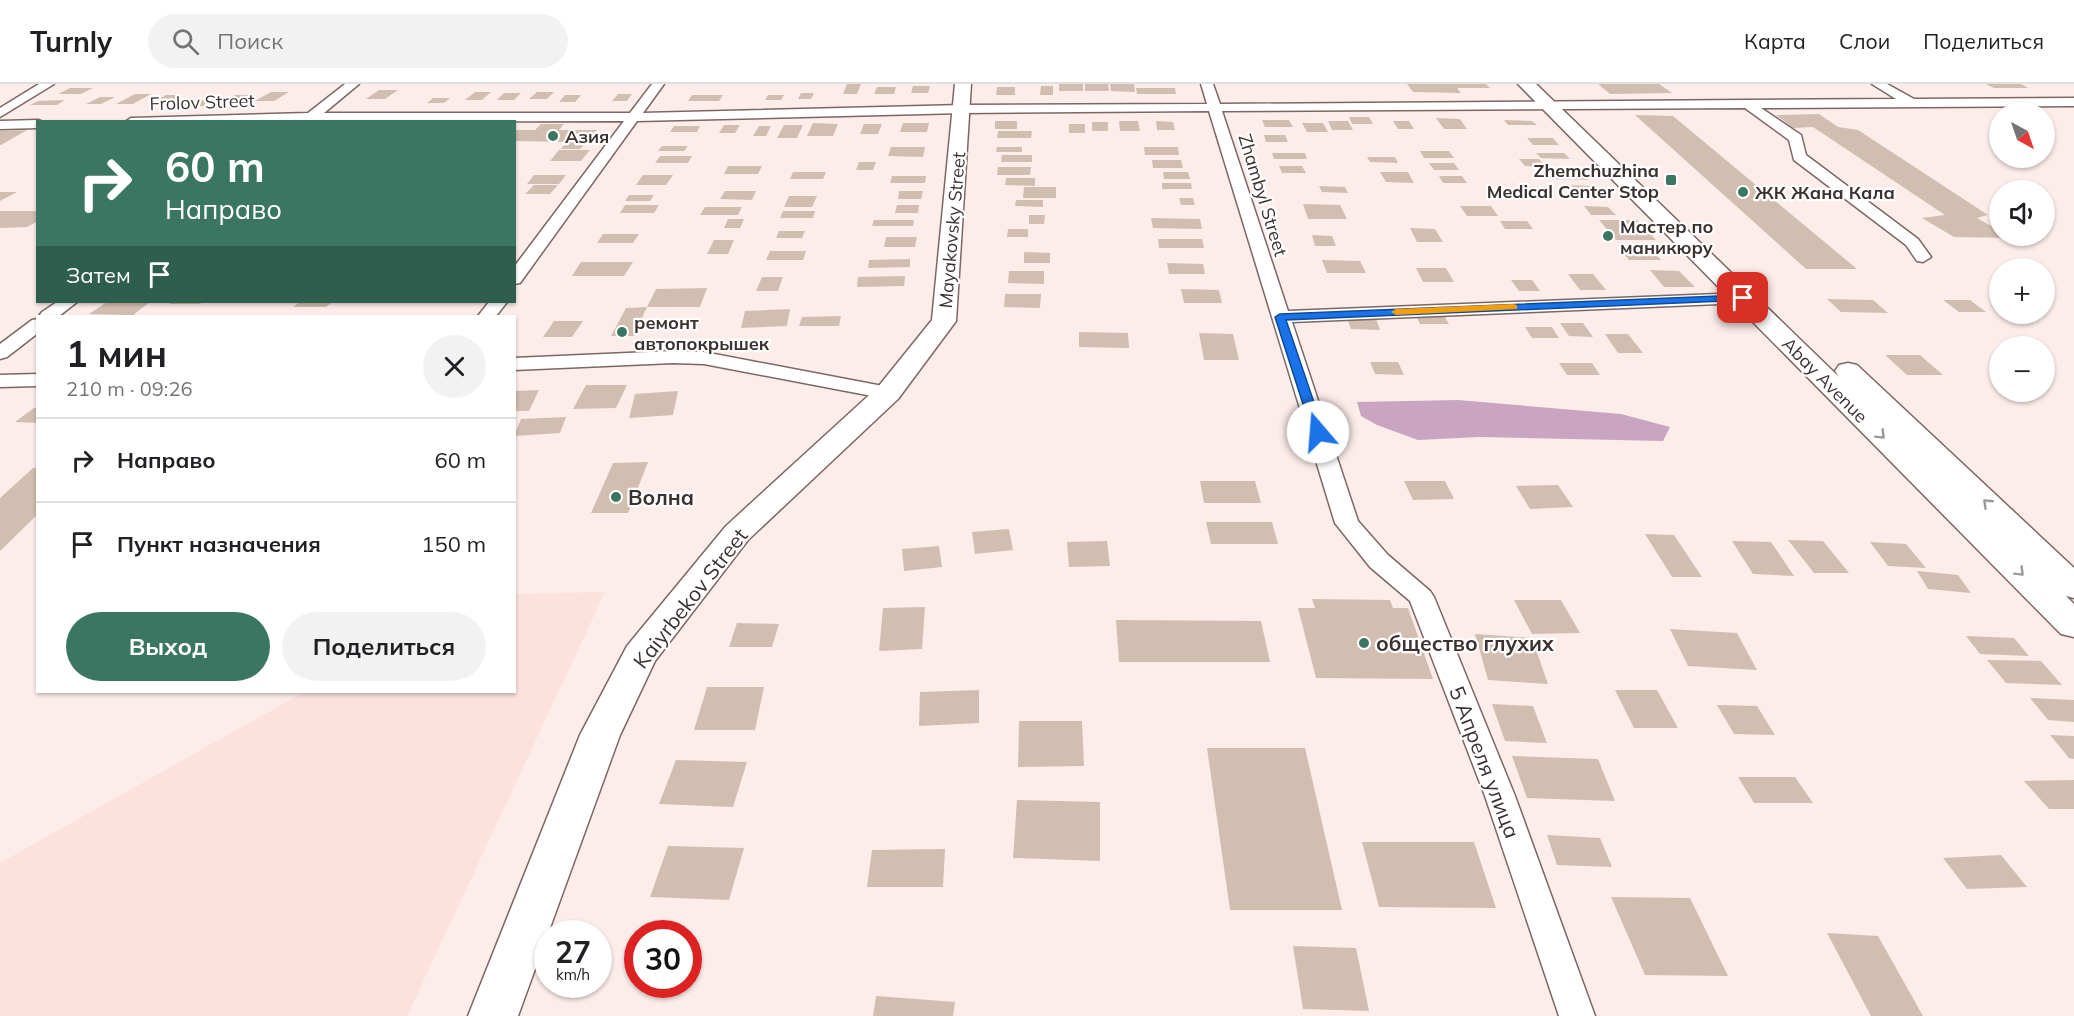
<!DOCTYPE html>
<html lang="ru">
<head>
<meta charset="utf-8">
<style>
  :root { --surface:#fff; --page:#f2f2f2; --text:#202124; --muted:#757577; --line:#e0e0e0; --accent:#3a7661 }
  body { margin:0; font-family:Mulish,sans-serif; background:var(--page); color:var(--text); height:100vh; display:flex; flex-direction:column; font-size:22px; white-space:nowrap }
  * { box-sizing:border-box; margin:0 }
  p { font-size:20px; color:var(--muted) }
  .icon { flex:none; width:33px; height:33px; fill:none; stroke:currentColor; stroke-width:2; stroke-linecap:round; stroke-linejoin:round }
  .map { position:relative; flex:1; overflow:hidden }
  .panel { position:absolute; left:36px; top:231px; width:480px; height:378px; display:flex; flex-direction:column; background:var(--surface); border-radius:0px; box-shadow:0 2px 4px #0004 }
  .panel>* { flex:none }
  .top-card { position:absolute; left:36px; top:36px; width:480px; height:183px; border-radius:0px; box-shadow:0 2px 4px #0004; background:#3a7661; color:#fff; overflow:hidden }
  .needle { width:39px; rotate:140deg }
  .fabs { position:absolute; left:1989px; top:18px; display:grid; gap:12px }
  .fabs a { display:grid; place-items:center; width:66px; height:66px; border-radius:50%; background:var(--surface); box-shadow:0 2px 4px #0004; font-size:30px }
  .speed { position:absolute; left:534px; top:836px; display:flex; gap:12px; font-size:30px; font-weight:700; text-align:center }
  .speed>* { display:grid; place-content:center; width:78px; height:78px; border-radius:50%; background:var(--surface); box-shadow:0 2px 4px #0004; line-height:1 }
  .speed small { font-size:15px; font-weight:400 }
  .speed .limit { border:9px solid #d22; background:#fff; color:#111 }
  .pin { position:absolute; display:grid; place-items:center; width:51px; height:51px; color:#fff; margin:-26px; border-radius:12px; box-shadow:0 3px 9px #0006 }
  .me { position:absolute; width:66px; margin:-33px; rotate:342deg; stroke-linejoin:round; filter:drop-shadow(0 0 4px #0008) }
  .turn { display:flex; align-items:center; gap:21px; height:126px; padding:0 30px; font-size:27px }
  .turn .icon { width:78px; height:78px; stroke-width:2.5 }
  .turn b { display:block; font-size:42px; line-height:51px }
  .then { display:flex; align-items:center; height:57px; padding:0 30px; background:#0003; gap:12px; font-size:22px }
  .round { display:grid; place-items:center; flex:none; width:63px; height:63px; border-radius:32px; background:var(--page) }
  .headline { display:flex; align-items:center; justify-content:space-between; height:102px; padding:0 30px }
  h1 { font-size:36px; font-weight:700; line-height:45px }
  .primary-button { display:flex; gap:12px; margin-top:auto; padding:12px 30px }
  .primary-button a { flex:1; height:69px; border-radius:36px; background:var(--accent); color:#fff; font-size:24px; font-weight:700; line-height:69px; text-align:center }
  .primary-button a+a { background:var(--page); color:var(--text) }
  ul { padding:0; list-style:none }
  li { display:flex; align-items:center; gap:18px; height:84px; padding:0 30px; border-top:2px solid var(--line) }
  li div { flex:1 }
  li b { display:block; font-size:22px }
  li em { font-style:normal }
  header { display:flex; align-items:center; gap:36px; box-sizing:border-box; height:84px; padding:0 30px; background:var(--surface); border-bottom:2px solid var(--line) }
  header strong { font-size:28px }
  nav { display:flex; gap:33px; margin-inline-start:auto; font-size:21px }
  .search { width:420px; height:54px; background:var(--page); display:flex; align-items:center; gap:15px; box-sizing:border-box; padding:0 21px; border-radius:33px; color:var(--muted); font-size:22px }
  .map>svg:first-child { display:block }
</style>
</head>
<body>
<header>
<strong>Turnly</strong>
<div class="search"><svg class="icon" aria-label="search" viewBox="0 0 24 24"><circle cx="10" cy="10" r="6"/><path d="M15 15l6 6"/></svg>Поиск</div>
<nav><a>Карта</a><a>Слои</a><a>Поделиться</a></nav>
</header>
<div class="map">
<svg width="2074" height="932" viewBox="0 0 2074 932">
  <rect width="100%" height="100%" fill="#fcedea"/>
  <path fill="#fce1dd" d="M605,508L407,932H0V779L304,608H514L515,510Z"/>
  <path fill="#c9a5c2" d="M1458,316L1621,330L1670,343L1663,357L1479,353L1418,356L1377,341L1361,332L1357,318Z"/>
  <path fill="#d2beb1" d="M847,0H861L857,10H843Z
    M1059,0H1083V7H1059Z
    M1085,0H1108L1109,7H1085Z
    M1110,0H1134L1135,8L1111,7Z
    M1407,0H1486L1490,4H1457L1461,9L1413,8Z
    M1598,0H1659L1672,9L1610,10Z
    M1986,0H2021L2028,4H1994Z
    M913,2H930L928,9H911Z
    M1041,2H1053V11H1040Z
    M877,3H896L894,10H874Z
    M997,3H1015V11H996Z
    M70,4H93L81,10H58Z
    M1136,4H1175L1176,10H1137Z
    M379,6H398L385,15H366Z
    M271,8H289L274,17H255Z
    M475,8H491L482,16H465Z
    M537,8H554L547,15H529Z
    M504,9H521L514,16H497Z
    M801,9H814L811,15H798Z
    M135,10H151L133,20H116Z
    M618,10H632L627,17H612Z
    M166,11H181L168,18H153Z
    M235,11H255L242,19H222Z
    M565,11H581L575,18H559Z
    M692,11H723L719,17H688Z
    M768,11H784L781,16H765Z
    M100,13H115L101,20H86Z
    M433,14H450L444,19H427Z
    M65,16L57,21H30L38,17Z
    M193,16H215L205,22H183Z
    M1819,30L1838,43L1858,46L1988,131L1977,134L2000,147V152L2011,154L1954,153L1922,134L1945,131L1813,43L1793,44L1776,31Z
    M1635,31L1673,32L1857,185H1806Z
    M1349,33H1369L1373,40H1352Z
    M1436,34L1460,35L1467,45H1444Z
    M1262,36H1289L1293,43H1265Z
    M1504,36L1532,37L1537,41H1508Z
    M995,37H1017V45H995Z
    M1119,37H1138L1140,47H1120Z
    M1156,37L1173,38L1175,46H1157Z
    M1328,37H1348L1353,46H1332Z
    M1393,37H1409L1414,45H1398Z
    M1092,38H1108V47H1092Z
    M813,39L838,40L833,52H807Z
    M903,39H929L927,48H900Z
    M1302,39H1323L1328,48H1307Z
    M541,40H564L559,46H597L580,65H561L567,58L514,57V46H535Z
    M864,40H882L878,50H860Z
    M1069,40H1085V49H1069Z
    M724,41H740L735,49H719Z
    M784,41H803L797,54H777Z
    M674,42H700L697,48H670Z
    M759,42H771L766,52H753Z
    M27,46L1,61H0V47Z
    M998,47H1032L1031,54H997Z
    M1264,51H1285L1288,58H1266Z
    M1527,54H1553L1559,61H1533Z
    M662,62H688L684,67H658Z
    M891,63H925L923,73L888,72Z
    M997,63H1022V68H996Z
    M1144,63H1178L1179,71H1145Z
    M559,66H590L581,77H550Z
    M1420,67H1449L1454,74H1424Z
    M1272,69H1305L1307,75H1274Z
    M1536,69H1564L1570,75L1541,74Z
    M1002,71H1032V78H1001Z
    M660,72H692L688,79H655Z
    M1367,73H1395L1398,79L1370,78Z
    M1519,75H1539L1546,83L1525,82Z
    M1152,76H1181L1183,84H1153Z
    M859,78H876L873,86H856Z
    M1429,79H1454L1459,86H1434Z
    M728,82H762L758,90H724Z
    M1279,82H1302L1306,89H1282Z
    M998,83H1031L1030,91H997Z
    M793,88H826L823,95H790Z
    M1163,88H1188L1190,95H1164Z
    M1380,88H1408L1414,99L1386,98Z
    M1550,88H1581L1588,96L1556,95Z
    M534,91H566L559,100H527Z
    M643,91H673L666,101H636Z
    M892,92H926L925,99H890Z
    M1439,92H1462L1467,99H1443Z
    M1006,94H1035V102L1005,101Z
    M1162,99H1191L1192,105H1162Z
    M534,101H558L550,110H525Z
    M1571,101L1591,102L1599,109H1578Z
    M1319,102L1345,103L1348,109L1322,108Z
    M1024,103H1056V114H1023Z
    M725,107H756L752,116L720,115Z
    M899,107H923L921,115H898Z
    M0,108H17L0,117Z
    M629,111H654L650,117H625Z
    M789,112H817L812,123H784Z
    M1179,114H1193L1195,121H1181Z
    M1016,116H1043V123L1015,122Z
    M1303,120L1340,121L1347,135H1308Z
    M625,121H659L654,129H620Z
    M897,121H919L918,129H895Z
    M1460,122H1491L1498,132H1467Z
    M1584,122L1608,123L1616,131H1591Z
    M705,123H742L738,131H700Z
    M0,127H38V137L27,143L0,144Z
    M783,127H815L813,134H780Z
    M1029,131H1045L1044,140H1029Z
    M1151,134L1200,135L1202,145L1153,144Z
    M728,135H744L740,144H724Z
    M874,136H914L913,142H872Z
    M1599,136H1637L1656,156H1616Z
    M1500,137H1527L1533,145H1505Z
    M1410,144L1435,145L1443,158H1417Z
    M1008,145H1028V153H1007Z
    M779,147H805L802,154H776Z
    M603,150H639L633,159H597Z
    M1312,151L1332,152L1336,162H1315Z
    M886,153H917L915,163H884Z
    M1158,155H1202L1204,164H1159Z
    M714,156H734L728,170H707Z
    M1621,166L1653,167L1661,176H1629Z
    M770,167H806L803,176H766Z
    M1024,168L1050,169V179H1024Z
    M910,175V183L868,184L869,176Z
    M1322,176L1360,177L1366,189H1327Z
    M581,178H633L624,192H572Z
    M1167,179L1203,180L1205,190H1169Z
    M1416,184H1446L1454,198H1423Z
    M1650,186L1679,187L1695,203H1664Z
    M1009,187H1044V200L1008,199Z
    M1568,190H1593L1606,206H1580Z
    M905,192L904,202L857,203L858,193Z
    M762,193H783L778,207H756Z
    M1511,196H1532L1540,207H1519Z
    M707,204L700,223H647L656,205Z
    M1181,205L1219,206L1222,219H1184Z
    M1005,210H1041L1040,224L1004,223Z
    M1827,215L1873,216L1888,229L1841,228Z
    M1943,216H1970L1986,228H1959Z
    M107,218H150L133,231L89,230Z
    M173,218H203L200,220H169Z
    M300,218H332L326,223H293Z
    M647,223L634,252H611L626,224Z
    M790,225L787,242L741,244L745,227Z
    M1415,229L1443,230L1449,240H1420Z
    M841,232L839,242H799L802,233Z
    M1346,232H1375L1380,246L1351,245Z
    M554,237H583L572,253H543Z
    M1560,239H1583L1593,253L1569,252Z
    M1525,243H1552L1559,254H1532Z
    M1079,248L1128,249L1129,264L1079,263Z
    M1199,249L1233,250L1239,276H1204Z
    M1605,250H1628L1643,269H1618Z
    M1885,271H1920L1943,291H1907Z
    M1370,278H1398L1404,291L1375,290Z
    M1559,279H1592L1600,291H1567Z
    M586,301H627L616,324L573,325Z
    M539,306L529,327H514V307Z
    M678,307L673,331L629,334L635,310Z
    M34,324H38V339L15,338Z
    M566,333L560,349L514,352L521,335Z
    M648,378L628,429H591L613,379Z
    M33,384H38V430L0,467V414Z
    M1200,397H1255L1261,419H1204Z
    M1404,397H1445L1454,415L1413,416Z
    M1558,401L1573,423L1530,425L1516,402Z
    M1206,438H1272L1278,460H1211Z
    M1009,445L1013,466L975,470L972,448Z
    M1645,450L1674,451L1702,493H1672Z
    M1788,456L1823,457L1849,489H1814Z
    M1107,457L1110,482L1069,483L1067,458Z
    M1732,457L1771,458L1794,492L1753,490Z
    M1870,458L1906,460L1926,484L1888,482Z
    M939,462L942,483L904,487L902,465Z
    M1917,487L1958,491L1971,509L1928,505Z
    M1312,515L1390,516L1393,524H1408L1433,595L1316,594L1298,524H1315Z
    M1514,516H1561L1580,549L1532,550Z
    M925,523L922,565L879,567L883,524Z
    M1116,536L1261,537L1270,578H1119Z
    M737,539L779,540L772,563H729Z
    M1670,545L1737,549L1757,586L1688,582Z
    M1475,550L1532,554L1548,600L1488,596Z
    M1966,552L2014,554L2029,572L1980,570Z
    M1987,576L2041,577L2062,601L2006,599Z
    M707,603H764L755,646H694Z
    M979,606V639L919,642L920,608Z
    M1615,606H1657L1678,644H1634Z
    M2030,614L2074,616V638L2048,636Z
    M1492,620L1533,622L1547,659L1505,657Z
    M1717,621L1757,622L1775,651L1734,650Z
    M1019,637H1082L1084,682L1018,683Z
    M2050,651L2074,652V675L2069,674Z
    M1207,664H1305L1342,826H1230Z
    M1512,672L1598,675L1615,717L1527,714Z
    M676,676L747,678L733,723L659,720Z
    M1738,693H1795L1813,719H1754Z
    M2074,696V725H2049L2024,697Z
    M1017,716L1100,718V777L1013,774Z
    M1547,751L1600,754L1612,783L1557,781Z
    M1362,758H1474L1496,824L1379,823Z
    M668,762L744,764L729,816L650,813Z
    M945,765L943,803H867L872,766Z
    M2001,771L2027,803L1967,805L1943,774Z
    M1611,813L1690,814L1728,892L1645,891Z
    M1827,849L1878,852L1923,932H1871Z
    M1293,862L1356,864L1369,927L1303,925Z
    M876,912L955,918L953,932H873Z"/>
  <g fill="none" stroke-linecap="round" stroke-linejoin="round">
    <g stroke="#7d6764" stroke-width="3">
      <path id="minor" d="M39,0H54L0,33V24Z
        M345,0H359L324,29H630L652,0H664L643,29L963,21L1207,20L1201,0H1213L1220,20L1896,15L1872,0H1887L1914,15L2074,14V22L1761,24L1801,51L1806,71L1918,155L1931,173L1923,178L1917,177L1906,161L1794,76L1789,56L1745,24L1222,27L1288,227L1743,209L1749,210L1752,214L1749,218L1743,219L1292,238L1358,437L1388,471L1430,507L1434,513L1515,712L1595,932H1559L1485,712L1410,517L1370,483L1335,439L1209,27L963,29L637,37L520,199L514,200V183L624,37L125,38L131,34L308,29Z
        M38,36L43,38H38V44L0,45V37Z
        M57,218H77L59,232H39L42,228Z
        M489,218H507L496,232H478Z
        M38,235V249L7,273L0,275V260L32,236Z
        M673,267L704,268L888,303L895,305L898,309L895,313L888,315L704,280L673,279L514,286V274Z
        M38,290V302L0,303V291Z"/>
    </g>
    <g stroke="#7d6764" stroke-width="3">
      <path id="secondary" d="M955,0H971L956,237L898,315L748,456L655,577L620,651L518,932H468L580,651L627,562L726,442L878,303L932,236Z
        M1518,0H1536L1839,293L1835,287L1839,281L1848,279L1857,281L2074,484V514L2066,512L2074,520V553L2061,550Z"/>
    </g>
    <use href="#minor" fill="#fff" fill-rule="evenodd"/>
    <use href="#secondary" fill="#fff" fill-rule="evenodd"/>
  </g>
  <defs><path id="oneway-chevron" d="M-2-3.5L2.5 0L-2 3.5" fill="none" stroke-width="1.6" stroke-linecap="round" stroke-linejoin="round" transform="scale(1.5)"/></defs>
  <g stroke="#9d9898">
    <use href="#oneway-chevron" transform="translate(1881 351) rotate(45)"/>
    <use href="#oneway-chevron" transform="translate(1987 419) rotate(-136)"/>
    <use href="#oneway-chevron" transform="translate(2020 488) rotate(45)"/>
  </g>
  <path fill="#1a73e8" stroke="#114b97" stroke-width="1.5" d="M1743,211L1746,212V216L1286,236L1324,348L1318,352L1312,348L1275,233L1280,230Z"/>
  <path fill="#f59e0b" d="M1513,220L1517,221V225L1396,231L1391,228L1396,225Z"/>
  <g fill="#3a7661" stroke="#fefefe" stroke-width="2">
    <circle cx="553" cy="52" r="6"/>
    <rect x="1665" y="90" width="12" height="12" rx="3"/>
    <circle cx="1743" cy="108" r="6"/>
    <circle cx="1608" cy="152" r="6"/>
    <circle cx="622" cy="248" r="6"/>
    <circle cx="616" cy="413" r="6"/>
    <circle cx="1364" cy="559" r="6"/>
  </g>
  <g text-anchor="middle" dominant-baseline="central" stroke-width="4.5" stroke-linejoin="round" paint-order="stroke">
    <g font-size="18" fill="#3b3130" stroke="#fefefe">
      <text transform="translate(202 18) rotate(-2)">Frolov Street</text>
      <text transform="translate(1263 111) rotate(73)">Zhambyl Street</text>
      <text transform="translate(952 146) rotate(-85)">Mayakovsky Street</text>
      <text transform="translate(1825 296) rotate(45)">Abay Avenue</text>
    </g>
    <g font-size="18" font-weight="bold" fill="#3b3130" stroke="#fefefe" text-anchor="start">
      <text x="565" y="52">Азия</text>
      <text x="1659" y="86" text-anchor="end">Zhemchuzhina<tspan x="1659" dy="21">Medical Center Stop</tspan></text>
      <text x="1755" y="108">ЖК Жана Кала</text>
      <text x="1620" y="142">Мастер по<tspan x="1620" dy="21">маникюру</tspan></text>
      <text x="634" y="238">ремонт<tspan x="634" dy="21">автопокрышек</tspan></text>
    </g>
    <g font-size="21" font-weight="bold" fill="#3b3130" stroke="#fefefe" text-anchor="start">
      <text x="628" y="413">Волна</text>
      <text x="1376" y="559">общество глухих</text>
    </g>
    <g font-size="21" fill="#3b3130" stroke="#fefefe">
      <text transform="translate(690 514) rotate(-52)">Kaiyrbekov Street</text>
      <text transform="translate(1485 678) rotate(69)">5 Апреля улица</text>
    </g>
  </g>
</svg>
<div class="fabs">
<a><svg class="needle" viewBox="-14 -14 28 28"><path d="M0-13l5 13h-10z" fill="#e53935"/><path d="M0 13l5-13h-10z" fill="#757577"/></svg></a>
<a><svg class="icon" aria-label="sound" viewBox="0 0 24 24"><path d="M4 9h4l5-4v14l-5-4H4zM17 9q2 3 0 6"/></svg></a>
<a>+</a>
<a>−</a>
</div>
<div class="speed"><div>27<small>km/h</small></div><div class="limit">30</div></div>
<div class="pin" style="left:1743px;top:214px;background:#d93025"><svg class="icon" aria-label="arrive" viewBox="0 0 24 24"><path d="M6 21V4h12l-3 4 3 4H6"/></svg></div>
<svg class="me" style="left:1318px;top:348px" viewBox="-20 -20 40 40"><circle r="19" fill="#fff"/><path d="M0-13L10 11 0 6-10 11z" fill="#1a73e8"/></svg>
<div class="top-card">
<div class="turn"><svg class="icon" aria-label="right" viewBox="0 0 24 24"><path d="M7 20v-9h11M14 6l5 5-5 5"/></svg><div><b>60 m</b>Направо</div></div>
<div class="then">Затем<svg class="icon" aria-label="arrive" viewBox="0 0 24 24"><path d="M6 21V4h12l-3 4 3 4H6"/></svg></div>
</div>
<section class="panel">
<div class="headline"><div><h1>1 мин</h1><p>210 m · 09:26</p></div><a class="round"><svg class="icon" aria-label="close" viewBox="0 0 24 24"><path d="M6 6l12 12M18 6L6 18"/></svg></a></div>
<ul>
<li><svg class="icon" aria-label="right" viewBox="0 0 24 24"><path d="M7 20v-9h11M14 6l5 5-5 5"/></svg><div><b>Направо</b></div><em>60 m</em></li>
<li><svg class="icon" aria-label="arrive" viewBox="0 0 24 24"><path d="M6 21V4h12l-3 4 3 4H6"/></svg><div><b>Пункт назначения</b></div><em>150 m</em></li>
</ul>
<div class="primary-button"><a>Выход</a><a>Поделиться</a></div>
</section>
</div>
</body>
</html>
